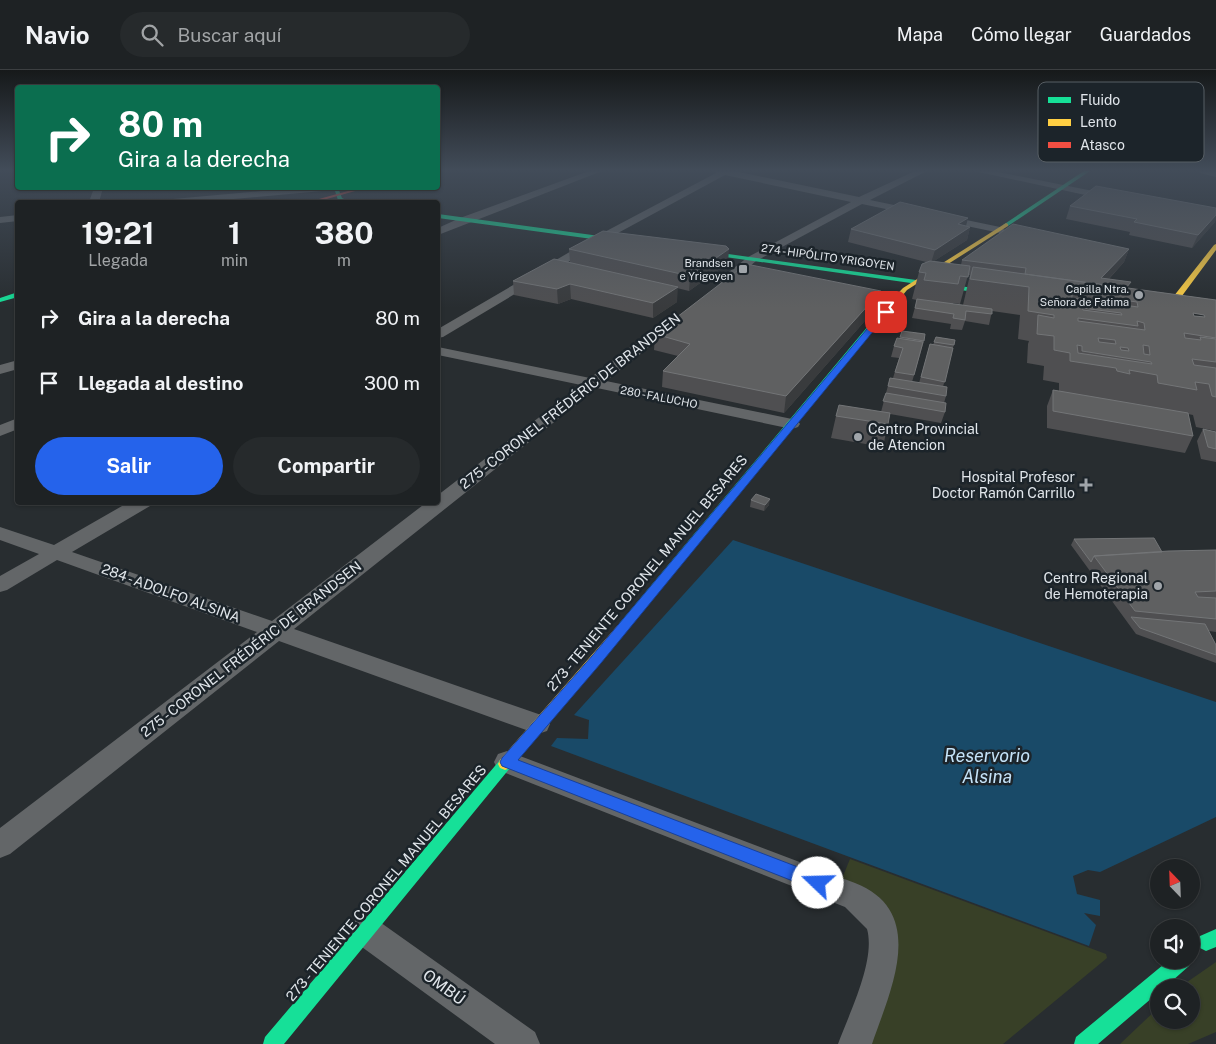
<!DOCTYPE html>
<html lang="es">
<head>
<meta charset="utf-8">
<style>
  :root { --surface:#1e2224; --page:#262a2c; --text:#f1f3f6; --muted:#a1a4a6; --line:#3c3f41; --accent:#2563eb }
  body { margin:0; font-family:"Public Sans",sans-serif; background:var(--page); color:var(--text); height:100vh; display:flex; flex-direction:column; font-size:19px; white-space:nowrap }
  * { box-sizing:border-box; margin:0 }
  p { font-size:16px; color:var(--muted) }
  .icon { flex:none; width:28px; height:28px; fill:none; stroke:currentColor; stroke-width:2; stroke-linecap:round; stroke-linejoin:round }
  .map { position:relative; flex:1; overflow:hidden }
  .drawer { position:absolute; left:15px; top:130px; width:425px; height:305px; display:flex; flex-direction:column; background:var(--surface); border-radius:5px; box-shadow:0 1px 4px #0004,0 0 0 1px var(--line) }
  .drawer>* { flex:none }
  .top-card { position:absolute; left:15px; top:15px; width:425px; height:105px; border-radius:5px; box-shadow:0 1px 4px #0004,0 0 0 1px var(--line); background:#0b6e4f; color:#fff; overflow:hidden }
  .needle { width:32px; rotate:337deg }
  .tools { position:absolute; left:1150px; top:789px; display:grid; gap:10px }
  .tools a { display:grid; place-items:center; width:50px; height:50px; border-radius:50%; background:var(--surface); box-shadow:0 1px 4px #0004,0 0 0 1px var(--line); font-size:25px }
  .pin { position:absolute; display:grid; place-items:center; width:42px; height:42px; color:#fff; margin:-21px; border-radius:10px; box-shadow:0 2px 8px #0006 }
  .me { position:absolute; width:55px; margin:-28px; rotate:291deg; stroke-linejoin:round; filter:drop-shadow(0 0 4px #0008) }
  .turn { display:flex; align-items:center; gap:18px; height:105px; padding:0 20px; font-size:22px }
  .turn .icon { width:65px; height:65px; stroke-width:2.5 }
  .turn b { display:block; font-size:35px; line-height:42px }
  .eta { display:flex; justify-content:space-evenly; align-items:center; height:85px; text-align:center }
  .eta b { font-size:30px; font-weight:700; line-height:35px }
  .action { display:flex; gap:10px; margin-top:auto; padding:10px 20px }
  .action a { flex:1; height:58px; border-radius:30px; background:var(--accent); color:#fff; font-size:20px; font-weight:700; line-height:58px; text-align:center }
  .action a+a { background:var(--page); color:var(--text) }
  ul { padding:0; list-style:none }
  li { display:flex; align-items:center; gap:15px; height:65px; padding:0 20px }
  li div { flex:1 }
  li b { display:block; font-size:19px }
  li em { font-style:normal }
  header { display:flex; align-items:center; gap:30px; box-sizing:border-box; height:70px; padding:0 25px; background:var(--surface); border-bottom:1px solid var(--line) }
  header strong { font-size:24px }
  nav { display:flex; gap:28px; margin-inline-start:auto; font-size:18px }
  .search { width:350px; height:45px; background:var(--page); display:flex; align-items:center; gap:12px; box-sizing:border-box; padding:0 18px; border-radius:28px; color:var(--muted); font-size:19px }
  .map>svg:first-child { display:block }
</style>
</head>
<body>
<header>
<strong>Navio</strong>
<div class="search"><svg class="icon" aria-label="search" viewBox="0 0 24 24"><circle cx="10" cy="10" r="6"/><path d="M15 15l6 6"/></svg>Buscar aquí</div>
<nav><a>Mapa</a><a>Cómo llegar</a><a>Guardados</a></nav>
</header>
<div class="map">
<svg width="1216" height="974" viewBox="0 0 1216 974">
  <rect width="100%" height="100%" fill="#282d30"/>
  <path fill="#384027" d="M850,789L1106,884L1107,888L1003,974H864L890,896L841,811Z
    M1216,892V962L1188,974H1120L1159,937V950H1191V918L1180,917Z"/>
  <path fill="#194a68" d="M733,470L1216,632V747L1100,802L1088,800L1073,806L1077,824L1100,830V846L1084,843L1096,855L1089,876L551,676L557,668L588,669L589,650L574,645Z"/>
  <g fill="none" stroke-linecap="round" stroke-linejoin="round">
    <path fill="#636668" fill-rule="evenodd" d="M589,101H602L438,165V158L460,148Z
      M715,101H734L859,127L915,101H927L870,130L1000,157L1005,160L1000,163L862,134L756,191L729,214L725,215L719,211L721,208L748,187L851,132L725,105L605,170L443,267L438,268V259L597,166L716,103Z
      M974,101H993L1113,125L1118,128L1113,131Z
      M1199,101H1216V107L1200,103Z
      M94,118H103L99,132H89Z
      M296,118H327L322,121L200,132H168L173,129Z
      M18,145V151L0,153V147Z
      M676,245L683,249L681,252L606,311L792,349L798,351L800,354L798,357L792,359L597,318L294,559L547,647L550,654L547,661L538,664L529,661L279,571L10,784L0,788V758L257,562L57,490L7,520L0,522V506L39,484L0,470V457L54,475L129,432H152L150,436L72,482L272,551L427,432H438V425L581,315L438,285V277L590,308L671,246Z
      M18,290V299L0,304V295Z
      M18,348V359L0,366V355Z
      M507,681L855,813C929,842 890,921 872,974H838C849,944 876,890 867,859L845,837L498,700L494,692L498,684Z
      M366,846L377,850L535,962L540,974H495L355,872L351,861L355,850Z"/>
    <path fill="#16e098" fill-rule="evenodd" d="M1084,101H1090L1008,156L1003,155Z
      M334,118H338L342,128L350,132L338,130Z
      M438,144L629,170L632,172L629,174L438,148Z
      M692,179L1003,222L1007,224L1003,226L690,182V180Z
      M18,222V227L0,232V228Z
      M879,243L886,245L626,561H618L616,558L618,555Z
      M505,688L510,690L512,694L510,698L284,974H263L265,967L500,690Z
      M1216,859V877L1206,881L1200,878L1197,872L1200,866Z
      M1191,889L1192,890L1189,896L1164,918H1159V922L1098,974H1074L1076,967L1169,890Z"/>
    <path fill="#ffcf43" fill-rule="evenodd" d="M1006,153L1008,154V156L907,220L885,247H879V243L903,218Z
      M1216,174V180L1173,238L1170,249H1164L1166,236L1214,175Z
      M622,554L626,555L628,558L626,561L510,698L505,700L500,698L498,694L500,690L618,555Z"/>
    <path fill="#f24e42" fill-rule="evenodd" d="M359,118H366L316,132H308Z"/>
  </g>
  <path fill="#4f4f51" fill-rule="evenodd" d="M1070,136L1215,152L1192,178L1129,165L1130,162L1066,149Z
    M966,156L970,157L967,170L934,191L961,195L962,190L1129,179L1124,192L1109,209L1128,218L1216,230V361L1196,357L1193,345L1188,344L1193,366L1185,383L1047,358V336L1053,320L1059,321V313L1043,310L1044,296L1027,293L1028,274L1029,271L1018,269L1020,245L992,241L989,255L965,251L962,260L950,259L951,254L912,248L917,230L912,229L919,202L926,192L848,172L851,159ZM968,205H970L963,235L953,234V233L960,234ZM1193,243L1204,245L1205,247L1194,246Z
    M569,179L728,193L689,221L677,218V232L653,248L571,229L558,234L514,225L513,211L570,192Z
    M878,236L784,343L662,317L663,301L678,286L654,280L655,264Z
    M900,267L924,271L912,312L919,313L930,274L933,275L936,267L955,270L943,317L946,326L944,333L945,342L941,353L890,344L883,377L831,368L836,346L881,342L890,308H893L899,288L891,287L894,276Z
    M1203,359L1216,362V392L1201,389L1197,371Z
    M751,430L769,435L764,441L750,437Z
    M1074,469L1162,482L1216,480V562L1209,561L1216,575V593L1136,564L1071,475Z"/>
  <path fill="#393b3d" d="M1216,145V150L1215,152L1192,178L1198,165Z
    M968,148L965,160L970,157L967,170L931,193L935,180L958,154Z
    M729,179L728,193L689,221L690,206Z
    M1129,179L1124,192L1102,216L1101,208Z
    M570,214L571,229L558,234L557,219Z
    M678,217L677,232L653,248V233Z
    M881,221L878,236L784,343L786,326Z
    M770,429L769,435L764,441L765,435Z"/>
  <path fill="#5f6061" stroke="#737577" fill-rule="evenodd" d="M1096,116L1216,138V145L1198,165L1134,152L1137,149L1070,136Z
    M900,132L968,148L958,154L970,157L935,180L851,159Z
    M1013,154L1129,179L1101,208L1131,212L1126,218L1025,204L1026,198L962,190Z
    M603,161L726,176L729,179L690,206L569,179Z
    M554,189L678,217L653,233L570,214L557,219L513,211Z
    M930,191L970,196L968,207L960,206L958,214L924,210L926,203L919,202L922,194Z
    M746,194L881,221L786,326L663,301L690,274L655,264Z
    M973,197L1216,230V268L1184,263L1185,268L1201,270L1200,267L1216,269V292L1192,289L1194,295L1216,298V327L1212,326L1209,314L1195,312L1197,320L1158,313L1157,305L1129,300L1130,304L1117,301L1116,298L1070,291V283L1054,280V266L1037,264L1038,245L1054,248V245L1028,241L1029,217L970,209ZM1072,223L1137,232L1138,237L1072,228ZM1041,234L1054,236V239L1041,237ZM1082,238L1121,243L1122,245L1083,240ZM1193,243L1204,245L1205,247L1194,246ZM1078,248L1138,256L1137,251L1144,253L1145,260L1078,251ZM1098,268L1115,270L1116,274L1099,272ZM1077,275L1082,276V281L1151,292L1152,294L1078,283ZM1143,275L1149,276L1150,285L1144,284ZM1120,277L1128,278L1129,281L1121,280Z
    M917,229L992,239V244L966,241L965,250L953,248L954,244L915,238Z
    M902,261L925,264L924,271L900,267Z
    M936,267L955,270L954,275L934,272Z
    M897,268L923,272L914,305L895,302L903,278L894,276Z
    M930,274L953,278L945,312L921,307Z
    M890,308L947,317L946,326L888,316Z
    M1053,320L1188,343L1193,366L1053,341Z
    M886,323L946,333L945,342L883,331Z
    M839,335L890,343L888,354L836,346Z
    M1203,359L1216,362V379L1208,377Z
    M756,424L770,429L765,435L751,430Z
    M1154,468L1162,482L1094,486L1091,492L1074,469Z
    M1216,480V521L1195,522L1198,527L1216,528V549L1135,541L1094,486L1169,481Z
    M1131,547L1205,554L1216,575V585L1140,558Z"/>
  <linearGradient id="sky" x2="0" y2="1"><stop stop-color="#16191a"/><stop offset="0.42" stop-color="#424c59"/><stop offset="1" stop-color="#424c59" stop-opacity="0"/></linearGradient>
  <rect width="1216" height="238" fill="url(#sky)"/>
  <path fill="#2563eb" stroke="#184099" d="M883,240L889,242L601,593L518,690L824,807L827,813L824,818L818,821L502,696L500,692L502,688L592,586Z"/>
  <g fill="#a0a5aa" stroke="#1c242a" stroke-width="2">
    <rect x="738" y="194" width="10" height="10" rx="2.5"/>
    <circle cx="1139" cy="225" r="5"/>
    <circle cx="858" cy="367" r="5"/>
    <path d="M1083.5 407.5h5v5h5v5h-5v5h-5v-5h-5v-5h5z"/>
    <circle cx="1158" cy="516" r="5"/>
  </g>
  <g text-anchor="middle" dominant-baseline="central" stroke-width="5" stroke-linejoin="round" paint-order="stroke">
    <g font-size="11" fill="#e1e6eb" stroke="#1c242a">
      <text transform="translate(828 187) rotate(8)">274 - HIPÓLITO YRIGOYEN</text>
      <text transform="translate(659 327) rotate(11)">280 - FALUCHO</text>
    </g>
    <g font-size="11" fill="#e1e6eb" stroke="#1c242a" text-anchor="end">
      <text x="733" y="193">Brandsen<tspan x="733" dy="13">e Yrigoyen</tspan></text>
      <text x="1129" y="219">Capilla Ntra.<tspan x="1129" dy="13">Señora de Fatima</tspan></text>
    </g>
    <g font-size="14" fill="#e1e6eb" stroke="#1c242a">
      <text transform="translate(570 331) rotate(-38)">275 - CORONEL FRÉDÉRIC DE BRANDSEN</text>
      <text transform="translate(647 503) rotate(-50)">273 - TENIENTE CORONEL MANUEL BESARES</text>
      <text transform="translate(171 523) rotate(20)">284 - ADOLFO ALSINA</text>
      <text transform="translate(251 579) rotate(-38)">275 - CORONEL FRÉDÉRIC DE BRANDSEN</text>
      <text transform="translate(386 813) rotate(-50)">273 - TENIENTE CORONEL MANUEL BESARES</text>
    </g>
    <g font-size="14" fill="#e1e6eb" stroke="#1c242a" text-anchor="end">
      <text x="868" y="359" text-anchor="start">Centro Provincial<tspan x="868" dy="16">de Atencion</tspan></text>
      <text x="1075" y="407">Hospital Profesor<tspan x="1075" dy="16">Doctor Ramón Carrillo</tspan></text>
      <text x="1148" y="508">Centro Regional<tspan x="1148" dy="16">de Hemoterapia</tspan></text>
    </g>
    <g font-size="16" fill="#e1e6eb" stroke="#1c242a">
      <text transform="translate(444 917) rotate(36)">OMBÚ</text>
    </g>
    <g font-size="18" font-style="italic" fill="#c5e3f8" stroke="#1c242a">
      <text x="987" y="685">Reservorio<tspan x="987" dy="21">Alsina</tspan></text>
    </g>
  </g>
  <rect x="1038" y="12" width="166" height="80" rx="8" fill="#1c242a" stroke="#575e64" stroke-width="1"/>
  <rect x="1048" y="27" width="23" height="6" fill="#16e098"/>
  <rect x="1048" y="49" width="23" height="7" fill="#ffcf43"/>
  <rect x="1048" y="72" width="23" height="6" fill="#f24e42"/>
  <g font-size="14" fill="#e1e6eb">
    <text x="1080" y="35">Fluido</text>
    <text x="1080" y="57">Lento</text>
    <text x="1080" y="80">Atasco</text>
  </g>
</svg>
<div class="tools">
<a><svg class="needle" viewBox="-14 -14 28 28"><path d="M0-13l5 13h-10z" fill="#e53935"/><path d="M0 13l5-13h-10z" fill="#a1a4a6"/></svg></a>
<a><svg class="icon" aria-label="sound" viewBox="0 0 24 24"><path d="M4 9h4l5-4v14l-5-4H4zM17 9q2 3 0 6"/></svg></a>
<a><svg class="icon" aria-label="search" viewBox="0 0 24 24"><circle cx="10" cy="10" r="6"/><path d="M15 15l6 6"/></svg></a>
</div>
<div class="pin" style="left:886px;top:242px;background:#d93025"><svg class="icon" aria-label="arrive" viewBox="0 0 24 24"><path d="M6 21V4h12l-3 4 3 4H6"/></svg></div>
<svg class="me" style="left:818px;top:813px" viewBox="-20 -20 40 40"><circle r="19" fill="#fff"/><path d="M0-13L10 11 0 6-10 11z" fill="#2563eb"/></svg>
<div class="top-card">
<div class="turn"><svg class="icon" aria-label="right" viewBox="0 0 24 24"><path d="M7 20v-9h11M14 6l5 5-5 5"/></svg><div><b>80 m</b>Gira a la derecha</div></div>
</div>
<section class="drawer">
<div class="eta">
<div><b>19:21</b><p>Llegada</p></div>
<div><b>1</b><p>min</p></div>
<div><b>380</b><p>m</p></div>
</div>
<ul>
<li><svg class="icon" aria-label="right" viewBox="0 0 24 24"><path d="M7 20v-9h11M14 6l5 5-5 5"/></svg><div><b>Gira a la derecha</b></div><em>80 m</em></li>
<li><svg class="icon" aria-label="arrive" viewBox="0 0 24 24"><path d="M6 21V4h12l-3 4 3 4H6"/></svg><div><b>Llegada al destino</b></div><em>300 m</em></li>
</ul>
<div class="action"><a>Salir</a><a>Compartir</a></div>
</section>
</div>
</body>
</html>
